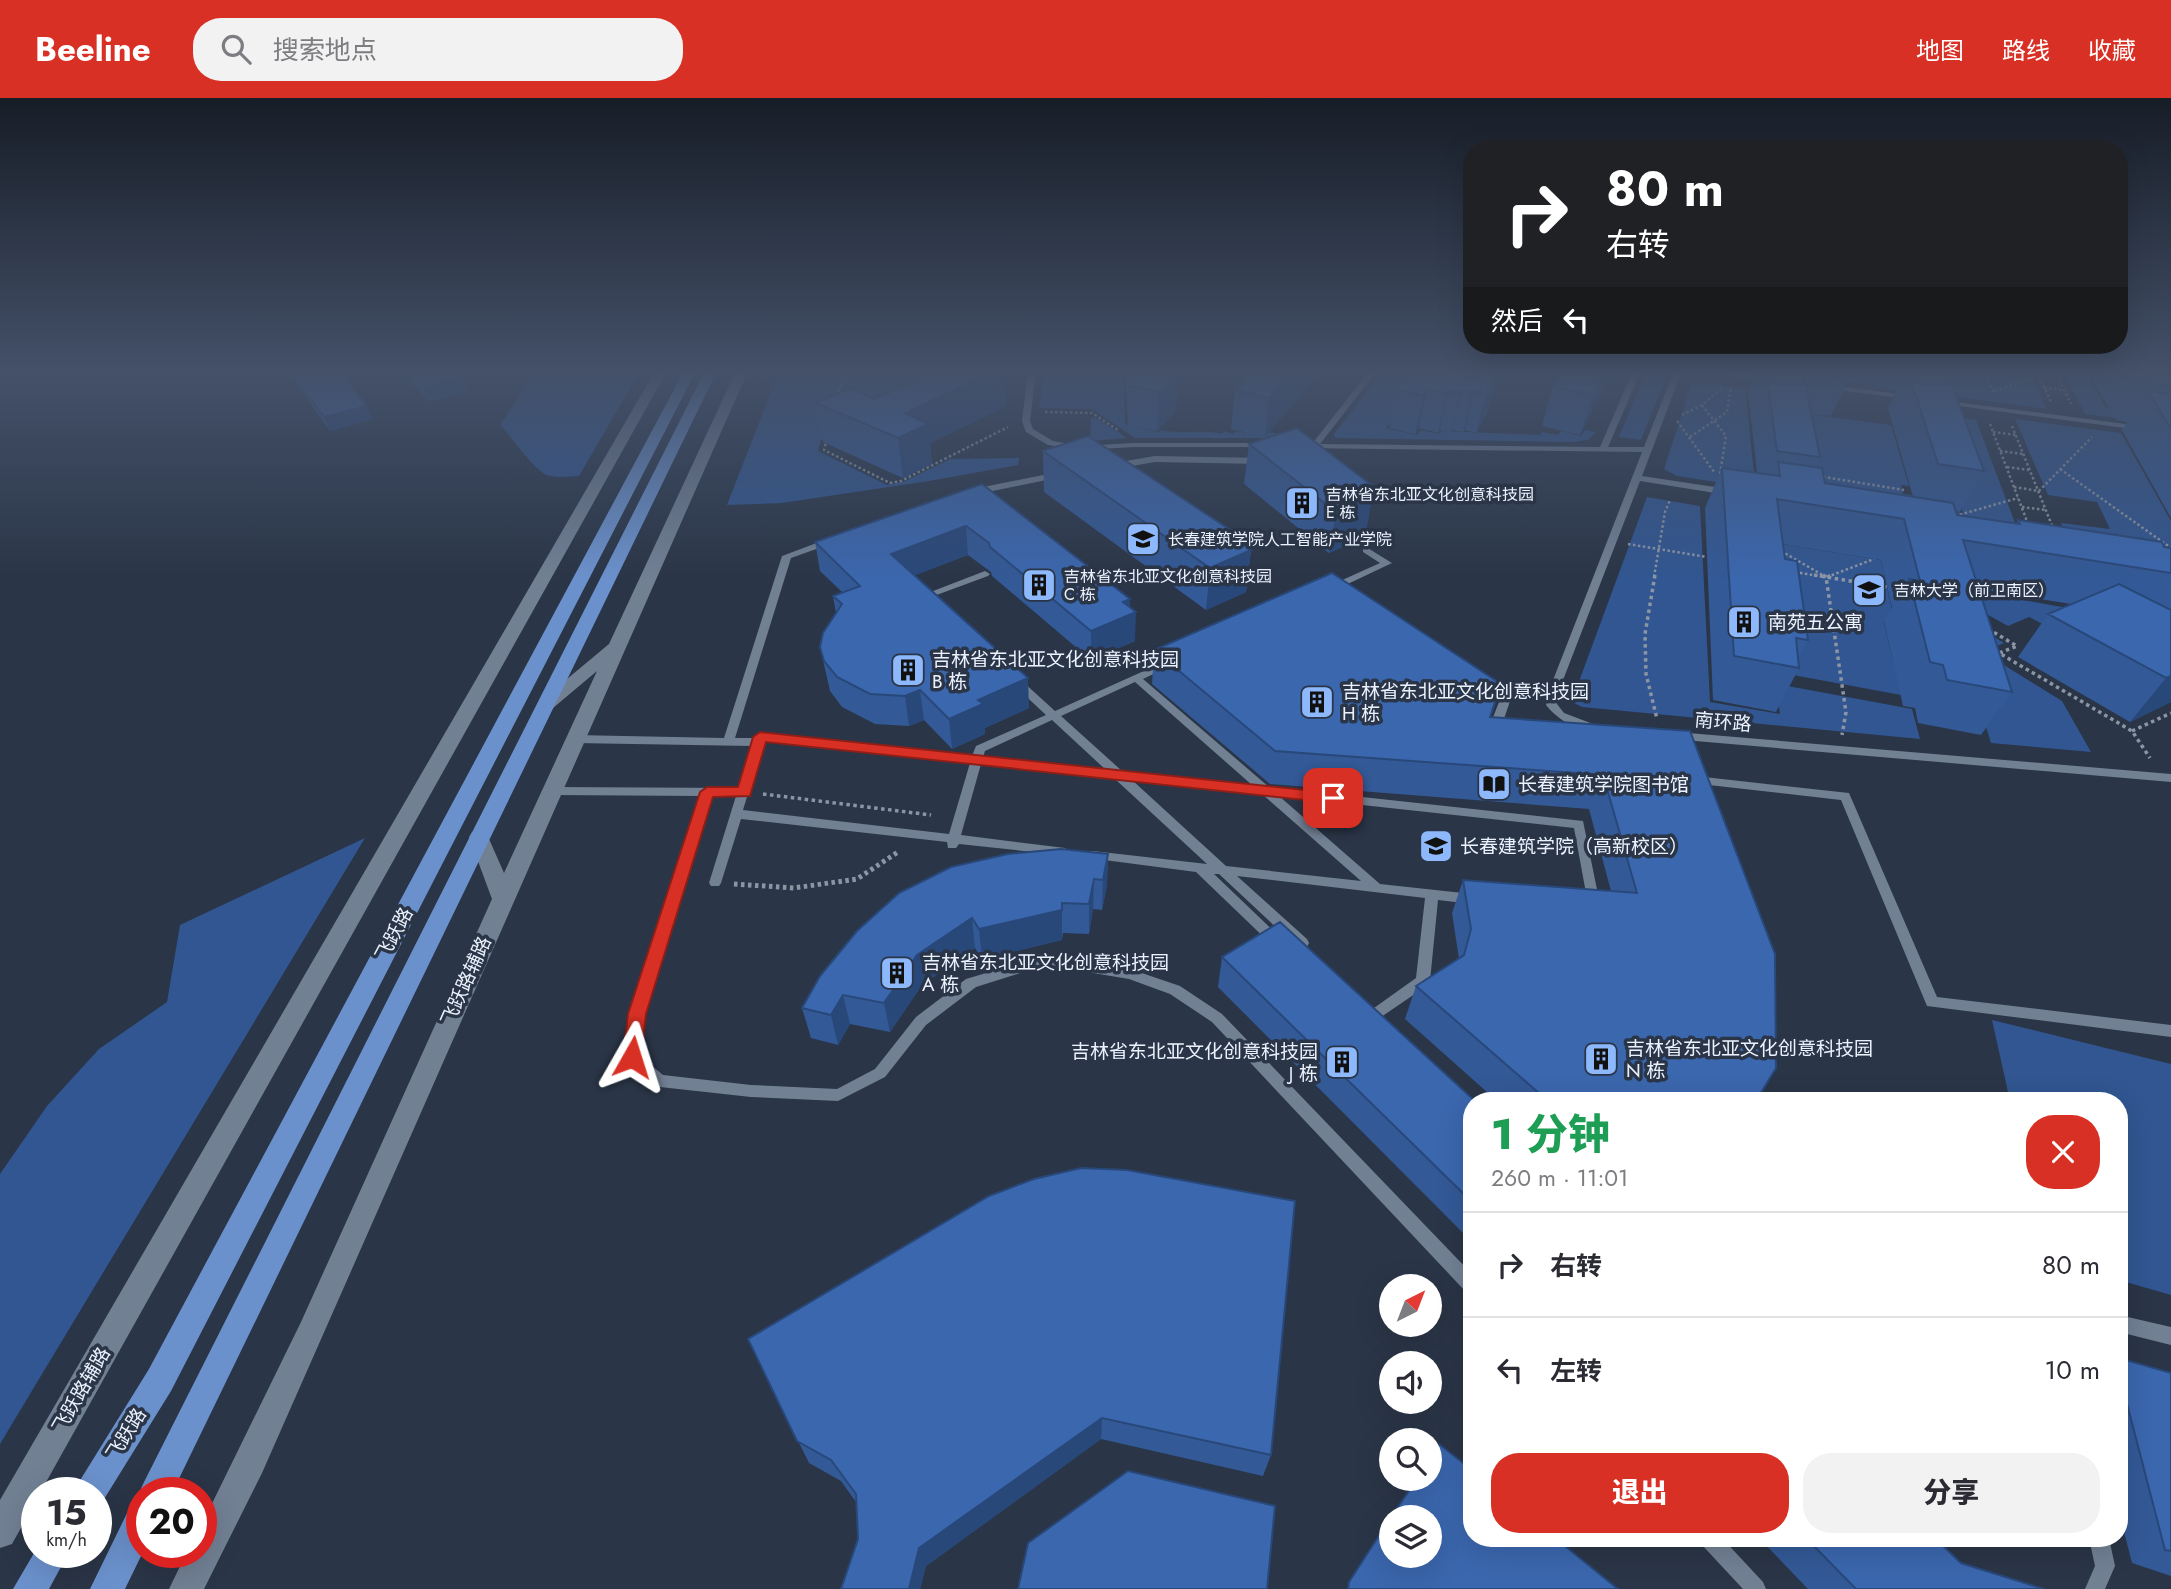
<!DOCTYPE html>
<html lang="zh">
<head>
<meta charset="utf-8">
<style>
  :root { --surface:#fff; --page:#f2f2f3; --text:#2b2b33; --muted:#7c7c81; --line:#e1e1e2; --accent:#d93025 }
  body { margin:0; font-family:Jost,"Noto Sans SC",sans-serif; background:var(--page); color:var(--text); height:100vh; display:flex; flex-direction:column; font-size:26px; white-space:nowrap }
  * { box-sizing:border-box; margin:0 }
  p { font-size:23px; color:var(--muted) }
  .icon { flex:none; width:38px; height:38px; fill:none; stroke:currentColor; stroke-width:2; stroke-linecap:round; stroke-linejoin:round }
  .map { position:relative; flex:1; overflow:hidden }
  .sheet { position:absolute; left:1463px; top:994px; width:665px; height:455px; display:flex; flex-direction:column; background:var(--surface); border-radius:28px; box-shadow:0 7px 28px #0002 }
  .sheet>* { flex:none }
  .guide { position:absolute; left:1463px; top:42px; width:665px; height:214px; border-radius:28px; box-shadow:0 7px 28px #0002; background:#202124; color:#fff; overflow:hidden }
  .needle { width:46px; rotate:42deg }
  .controls { position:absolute; left:1379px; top:1176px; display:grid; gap:14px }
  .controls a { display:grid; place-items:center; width:63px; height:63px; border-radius:50%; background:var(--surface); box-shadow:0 7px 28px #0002; font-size:35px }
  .speed { position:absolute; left:21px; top:1379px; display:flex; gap:14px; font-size:35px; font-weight:700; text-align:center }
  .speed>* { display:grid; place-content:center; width:91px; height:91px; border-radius:50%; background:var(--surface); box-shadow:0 7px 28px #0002; line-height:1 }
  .speed small { font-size:18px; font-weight:400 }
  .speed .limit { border:10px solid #d22; background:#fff; color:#111 }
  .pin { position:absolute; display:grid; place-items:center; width:60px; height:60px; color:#fff; margin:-30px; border-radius:14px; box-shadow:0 4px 10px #0006 }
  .me { position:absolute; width:77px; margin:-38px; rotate:6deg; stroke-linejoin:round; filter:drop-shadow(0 0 5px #0008) }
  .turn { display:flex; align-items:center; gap:24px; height:147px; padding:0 28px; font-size:32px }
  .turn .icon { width:91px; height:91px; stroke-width:2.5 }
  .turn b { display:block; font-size:49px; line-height:60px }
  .then { display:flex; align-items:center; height:66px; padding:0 28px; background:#0003; gap:14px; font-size:26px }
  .round { display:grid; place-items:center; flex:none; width:74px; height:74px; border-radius:28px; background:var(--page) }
  .headline { display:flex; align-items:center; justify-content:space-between; height:119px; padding:0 28px }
  h1 { font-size:42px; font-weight:800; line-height:52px; color:#1e9e55 }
  .primary-button { display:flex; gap:14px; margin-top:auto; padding:14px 28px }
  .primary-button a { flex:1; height:80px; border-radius:28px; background:var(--accent); color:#fff; font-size:28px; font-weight:800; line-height:80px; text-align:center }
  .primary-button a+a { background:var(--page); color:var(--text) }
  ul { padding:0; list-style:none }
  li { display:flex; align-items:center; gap:21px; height:105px; padding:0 28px; border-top:2px solid var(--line) }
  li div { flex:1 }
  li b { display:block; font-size:26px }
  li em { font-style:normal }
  header { display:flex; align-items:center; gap:42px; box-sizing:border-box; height:98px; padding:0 35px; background:var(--accent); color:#fff }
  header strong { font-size:33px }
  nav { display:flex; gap:38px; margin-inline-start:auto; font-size:24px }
  .search { width:490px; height:63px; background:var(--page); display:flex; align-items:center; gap:18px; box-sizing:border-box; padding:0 24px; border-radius:28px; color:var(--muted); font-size:26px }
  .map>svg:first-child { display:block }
</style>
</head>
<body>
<header>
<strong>Beeline</strong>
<div class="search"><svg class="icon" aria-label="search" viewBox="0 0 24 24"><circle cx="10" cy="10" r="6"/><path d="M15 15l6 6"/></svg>搜索地点</div>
<nav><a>地图</a><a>路线</a><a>收藏</a></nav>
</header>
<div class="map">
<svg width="2171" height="1491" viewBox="0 0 2171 1491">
  <rect width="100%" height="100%" fill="#2a3547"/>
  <path fill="#315691" d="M532,273H640L579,378C570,378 559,380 551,378C535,376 514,340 500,327L532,279Z
    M779,273H867L946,308L857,326L821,342L818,353L887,387L903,384L950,361L1019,360L1018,367L929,383L782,405L727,407Z
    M1044,273H1123L1125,326L1158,334L1161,332C1182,337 1201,331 1222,336L1224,333L1233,336L1236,333L1246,335L1250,331L1286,337L1280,340H1135L1092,311L1039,310Z
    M1383,273H1427L1386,330L1417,337L1421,332L1439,336L1441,333L1540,337L1542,334L1558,337L1561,333L1581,338L1585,332L1596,334L1588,342L1572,344L1335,340L1334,336Z
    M1647,273H1668L1641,342L1619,339Z
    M1764,273H1900L1903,282L1953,289L1948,273H2028L2047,311Z
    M2063,273H2085L2105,309L2156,316L2171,328L2085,316Z
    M1697,284L1745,290L1755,385L1787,313L1891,327L1909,388L1901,387L1903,396L1911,397L1915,408L1963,415L1930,316L1976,322L2017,430L1677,378L1664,371L1692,285Z
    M1091,320H1097L1127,340L1090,343Z
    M2015,321L2121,335L2171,423V453L2066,436L2061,425L2110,431L2097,404L2048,397Z
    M1647,399L1700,408L1710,604L1780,616L1776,586L1912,611L1920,641L1582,609L1574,605V597Z
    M1758,442L1881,462L1895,525L1884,524L1893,563L1905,566L1912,599L1771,573Z
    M1963,491L2067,510L2050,530L2029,519L2008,528L1972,508Z
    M1951,513L2004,545L1983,554L2062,603L2091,654L1991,645Z
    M365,740L33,1291L0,1346V1076L47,1008L99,951L167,904L180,827Z
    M1992,922L2171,966V1197L2119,1182V1003H2010Z"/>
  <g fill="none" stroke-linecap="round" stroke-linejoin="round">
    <path stroke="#8c95a4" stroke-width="2.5" stroke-dasharray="2.5 2.5" stroke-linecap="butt" d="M1860,273H1863
      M1985,273L1993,294
      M2055,273L2071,306
      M2037,274L2051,304
      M2044,290L2063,292
      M1995,293L2028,282L2037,274L2057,277
      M838,299L845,273
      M1702,307L1726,338L1720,376
      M1045,314L1092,315L1118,332
      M1682,317L1702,307L1721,291
      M1677,323L1715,375
      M1990,326L2028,426
      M2012,328L2053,430
      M1993,334L2016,337
      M1690,339L1727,314L1731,290
      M827,341L824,352L890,385L901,383L1008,329
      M2000,353L2023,356
      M2007,369L2029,372
      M2060,371L2171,450
      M1818,378L1904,392
      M2014,389L2039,393L2092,339
      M2022,409L2046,412
      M1955,418L2018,400
      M1628,446L1707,459
      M1781,453L1826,479
      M1795,474L1825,479
      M1654,479L1665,414L1670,402
      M1827,479L1874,461"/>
    <path stroke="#8c95a4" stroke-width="3.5" stroke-dasharray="3.5 3.5" stroke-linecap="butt" d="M1655,477L1645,536L1646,576L1657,621
      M1814,477L1887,489
      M1823,477L1826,479L1846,614L1842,637
      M1827,479L1832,477
      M1988,531L2017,548L1999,555L2132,633L2150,660
      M2132,633L2171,615
      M763,696L931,717"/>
    <path stroke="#8c95a4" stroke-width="5" stroke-dasharray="3.5 3.5" stroke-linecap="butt" d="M734,786L794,790L857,781L898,754"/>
    <path fill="#728094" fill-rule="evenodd" d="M1028,273H1036L1030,323L1033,331L1053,343L1081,348L1134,345H1265L1269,347L1265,349H1134L1081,352L1048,347L1026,334L1022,323Z
      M1369,273H1377L1320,346L1600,349L1633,273H1641L1608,349H1644L1674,273H1682L1642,378L1728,391L1732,394L1728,397L1640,383L1558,595L1557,606L1564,615L1593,626L1595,629L1593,632C1576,633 1556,620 1546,607L1548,595L1642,354L1301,350V346H1312Z
      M1707,273H1727L1770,279L1774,281L1770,283L1711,275Z
      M1827,287L1909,297L1913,299L1909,301L1830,291L1826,289Z
      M1941,302L2171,332V336L1944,306L1940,304Z
      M1155,358L1263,360L1267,363L1263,366L1155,364L1114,371L1110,368L1114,365Z
      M1058,374L1061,375V379L973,397L969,394L973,391Z
      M830,440L835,443L833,445L791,460L735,640H754L756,636L760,635L972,658L976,648L1046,617L1014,587L1013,585L1014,583H1022L1055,613L1166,563L1171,566L1170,568L1143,581L1269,689L1583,723L1600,806L1599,809H1589L1588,806L1574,730L1279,698L1380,786L1472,796L1477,798L1478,801L1477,804L1472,806L1438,802L1430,883L1428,887L1365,930L1360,928L1358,924L1360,920L1416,880L1425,800L1237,778L1307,841L1309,845L1307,849H1297L1219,776H1214L1285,844L1283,848H1273L1196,774L1089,760L1087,757L1089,754L1093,753L1207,766L1115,681L981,666L961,737L1065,750L1067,753L1061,757L959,746L956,750H948L947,744L741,721L721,785L719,788H711L709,785L736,698H712L644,916L639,957L663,977L751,987L837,991L875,971L916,919L966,881L1020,865L1063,860L1130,871L1180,888L1222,916L1472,1176V1196L1466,1194L1212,924L1170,896L1129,881L1063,870L1020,875L976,889L926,927L885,979L838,1003L751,999L660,989L655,987L627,963L625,959L630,916L700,698L551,697L545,693L551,689L738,690L752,648L574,645L568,641L574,637L724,640L782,458ZM1135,584L1252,687L1122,673L1061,618ZM1052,622L1106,672L983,659L985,653ZM764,643L970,665L949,736L743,712ZM1132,682L1262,696L1361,783L1226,768Z
      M1366,449L1392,465L1335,492H1329V488L1380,465L1363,454V450Z
      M985,473L990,476L988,478L923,502H917L915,500Z
      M1511,583L1516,586L1499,635L1493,639L1489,638L1487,635L1506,586Z
      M1676,634L2171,676V684L1672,641L1670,638L1672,635Z
      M1695,678L1849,695L1937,899L2171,927V939L1927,908L1841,702L1691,685L1689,682Z
      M2119,1217L2171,1229V1247L2119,1234Z
      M1700,1440H1722L1763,1484L1766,1491H1743L1702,1447Z
      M2089,1440H2109L2115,1468L2105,1491H2085L2095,1468Z"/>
    <path fill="#728094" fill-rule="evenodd" d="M655,273H667L40,1395H37V1401L12,1446L0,1450V1402Z
      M736,273H748L262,1375L204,1491H169L187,1454H201V1428L301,1224L492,801L469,739L472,734L479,732L486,734L504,775L597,573L553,610L546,612L537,606L609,546Z"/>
    <path fill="#6b91cc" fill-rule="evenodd" d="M684,273H696L171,1293L101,1406L96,1408V1395H74L79,1384L149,1271Z
      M705,273H717L172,1395H142V1402L139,1395L144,1384Z
      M142,1405L143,1454L125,1491H90L130,1409Z
      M37,1450V1454H69L49,1491H13Z"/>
  </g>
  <path fill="#335996" d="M287,273H340L367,308L373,321L330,333Z
    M403,273H457L463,279L468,293L429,304Z
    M871,273H1004L1006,308L930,345L932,366L903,380L823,344L816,305L874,301L904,288Z
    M1125,273H1166L1176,314L1157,333L1128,327Z
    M1252,273H1321L1265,339L1231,331L1235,292Z
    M1488,273V313L1476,335L1465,332L1463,334L1452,332L1451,335L1440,332L1438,335L1419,330L1415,336L1389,330L1397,291Z
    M1611,273L1580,337L1542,328L1553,289Z
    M1756,273H1847L1849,280L1831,318L1811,316L1820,359L1815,369L1825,385L1913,399L1888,310L1907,273H1959L1952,286L1984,373L1960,414L1955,413L1957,417L2016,426L2018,422L2171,450V604L2130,624L2018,559L2048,516L2071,506L1979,491L2012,594L1981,637L1918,625L1915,610L1903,608L1884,523L1892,510L1881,462L1783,446L1785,461L1808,542L1798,561L1799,570L1776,614L1713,602L1705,410L1722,370L1757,375L1748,292Z
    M2088,273H2171V420L2122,332L2127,324L2116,322Z
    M1249,346L1374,389L1365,439L1329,455L1244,386Z
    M1043,353L1244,441V447L1251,452L1246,494L1206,512L1044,394Z
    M982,386L1130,509L1135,543L1091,562L992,478L991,474L968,457L915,477L1029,610L985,630V636L952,651L924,622L909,628L875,626L842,609L830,593L820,549L836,515L833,498L842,494L820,473L815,444Z
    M1154,552L1490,619L1690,633L1756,1003H1497L1405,921L1416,888L1459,861L1452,815L1463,782L1611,793L1589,711L1270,686L1152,586Z
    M1108,756L1107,787L1102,812L1093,811L1089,836L1063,835L1062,842L982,861L975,850L922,887L890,934L850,926L838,947L811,940L802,910L820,878Z
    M1222,859L1472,1003V1144L1218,889Z
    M748,1241L1271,1357L1263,1378L1101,1341L926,1468L920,1491H841L858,1441L856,1404L841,1383L809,1365Z
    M2119,1260L2171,1275V1478L2132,1465L2119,1414Z
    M1759,1440H1935L1961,1465L2044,1491H1808Z"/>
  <path fill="#29487a" d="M996,273H1004L1006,308L930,345L932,366L903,380L898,340L905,315Z
    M1293,273H1321L1265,339L1269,300Z
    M1605,273H1611L1580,337L1593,297Z
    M1497,275L1488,313L1476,335L1486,296Z
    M1179,276L1176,314L1157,333L1159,294Z
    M463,279L468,293L429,304L423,290Z
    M1427,291L1419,330L1415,336L1423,297Z
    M1449,293L1440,332L1438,335L1447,295Z
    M1462,293L1452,332L1451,335L1460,295Z
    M1474,293L1465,332L1463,334L1472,295Z
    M367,308L373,321L330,333L324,319Z
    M1374,389L1365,439L1329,455L1336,414L1364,393Z
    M966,428L968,457L895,485L891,456Z
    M1244,441L1243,456L1251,452L1246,494L1206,512L1210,470L1238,443Z
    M1130,501V516L1136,514L1135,543L1091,562V533L1123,504Z
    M2171,578V604L2130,624L2166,580Z
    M1028,580L1029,610L985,630V636L952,651L949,621L978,602Z
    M920,592L924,622L909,628L905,598Z
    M1108,756L1107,787L1102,812L1103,782Z
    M1094,781L1093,811L1089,836V806Z
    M1062,805V842L982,861L979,831Z
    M972,820L975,850L922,887L890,934L884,905L917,857Z
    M843,897L850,926L838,947L831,917Z
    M1102,1320L1101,1341L926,1468L920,1491H909L919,1450Z"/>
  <path fill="#3b67ae" stroke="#29487a" stroke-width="2" d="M290,273H340L367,308L324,319Z
    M408,273H457L463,279L423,290Z
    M938,273H996L905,315L928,326L898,340L816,305L850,290L874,301Z
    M1128,273H1166L1179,276L1159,294L1129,288Z
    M1252,273H1293L1269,300L1235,292Z
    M1410,273H1488L1497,275L1486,296L1474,293L1472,295L1462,293L1460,295L1449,293L1447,295L1427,291L1423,297L1397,291Z
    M1562,273H1605L1593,297L1553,289Z
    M1766,273H1847L1849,280L1803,274L1820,359L1777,353Z
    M1908,273H1918L1948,277L1984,373L1938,366Z
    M2135,273H2171V287L2141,283Z
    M2148,293L2171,296V331Z
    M1297,330L1374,389L1364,393L1373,398L1336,414L1249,346Z
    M1088,338L1244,441L1238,443L1251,452L1210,470L1043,353Z
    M1778,364L1822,370L1825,385L1953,405L1957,417L2020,426L2018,422L2162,444L2164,449L2171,450V475L1963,442L2012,594L1947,582L1943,567L1930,564L1909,481L1920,483L1904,421L1777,401L1785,461L1797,463L1808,542L1796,540L1799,570L1734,558L1722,370L1780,378Z
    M982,386L1130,501L1123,504L1136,514L1091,533L990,449L989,445L966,428L891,456L1028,580L978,602L983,606L949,621L920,592L905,598L870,596L837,579L824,563L820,549L823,535L842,506L833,498L860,488L815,444Z
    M1332,475L1501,586L1490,619L1690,633L1775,856L1776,970L1756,1003H1548L1416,888L1464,857L1471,831L1463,782L1637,795L1603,677L1275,653L1154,552Z
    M2119,486L2171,512V578L2166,580L2048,516Z
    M1061,751L1108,756L1103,782L1094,781L1089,806L1062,805V812L979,831L972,820L917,857L884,905L843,897L831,917L802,910L820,878L857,833L899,795L951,769L1008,756Z
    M1280,824L1475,1003H1472V1104L1222,859Z
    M1081,1070L1127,1072L1295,1103L1271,1357L1102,1320L919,1450L909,1491H841L858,1441L856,1396L831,1362L797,1343L748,1241L989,1098L1034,1081Z
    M2119,1260L2171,1275V1453L2165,1452L2119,1275Z
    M1439,1346L1472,1372V1440H1555L1618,1491H1348L1349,1484L1391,1419V1458H1430V1419H1391L1417,1381H1430V1360Z
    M1128,1373L1275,1408L1267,1491H1018L1028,1445Z
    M1806,1440H1935L1961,1465L2044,1491H1856Z"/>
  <linearGradient id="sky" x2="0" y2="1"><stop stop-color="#171d27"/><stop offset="0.57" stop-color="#445169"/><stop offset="1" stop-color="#445169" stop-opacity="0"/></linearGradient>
  <rect width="2171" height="482" fill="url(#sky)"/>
  <path fill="#d93025" stroke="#8d1f18" stroke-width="2" d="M760,634L1333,695L1341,700L1333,705L766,644L750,698L713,699L646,916L641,959L639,965L632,967L625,965L623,959L628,916L700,694L707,689H738L753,639Z"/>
  <defs>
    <g id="building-square" transform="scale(1.75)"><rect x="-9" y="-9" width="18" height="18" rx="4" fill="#8db9fc" stroke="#2a3547"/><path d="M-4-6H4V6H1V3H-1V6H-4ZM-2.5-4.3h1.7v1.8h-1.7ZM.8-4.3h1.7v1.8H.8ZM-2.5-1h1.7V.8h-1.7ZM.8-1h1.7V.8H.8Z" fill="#111"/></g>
    <g id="university-square" transform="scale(1.75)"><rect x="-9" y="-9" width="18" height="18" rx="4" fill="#8db9fc" stroke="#2a3547"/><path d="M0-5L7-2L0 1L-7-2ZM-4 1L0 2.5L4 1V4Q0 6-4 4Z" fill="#111"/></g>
    <g id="library-square" transform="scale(1.75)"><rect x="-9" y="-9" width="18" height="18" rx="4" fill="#8db9fc" stroke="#2a3547"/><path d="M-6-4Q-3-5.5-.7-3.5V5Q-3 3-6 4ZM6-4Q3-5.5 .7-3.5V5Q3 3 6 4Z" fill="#111"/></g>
  </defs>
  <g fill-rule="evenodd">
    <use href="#building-square" x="1302" y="405"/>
    <use href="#university-square" x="1143" y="441"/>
    <use href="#building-square" x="1039" y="487"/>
    <use href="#university-square" x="1869" y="492"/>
    <use href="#building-square" x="1744" y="524"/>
    <use href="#building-square" x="908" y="572"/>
    <use href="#building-square" x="1317" y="604"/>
    <use href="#library-square" x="1494" y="686"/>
    <use href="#university-square" x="1436" y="748"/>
    <use href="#building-square" x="897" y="875"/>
    <use href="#building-square" x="1601" y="961"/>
    <use href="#building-square" x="1342" y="964"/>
  </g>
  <g text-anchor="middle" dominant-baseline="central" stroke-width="7" stroke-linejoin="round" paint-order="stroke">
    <g font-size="16" fill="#ebf2fe" stroke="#2a3547" text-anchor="start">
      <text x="1326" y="396">吉林省东北亚文化创意科技园<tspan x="1326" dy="18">E 栋</tspan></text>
      <text x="1168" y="441">长春建筑学院人工智能产业学院</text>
      <text x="1064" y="478">吉林省东北亚文化创意科技园<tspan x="1064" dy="18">C 栋</tspan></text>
      <text x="1894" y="492">吉林大学（前卫南区）</text>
    </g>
    <g font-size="19" fill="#ebf2fe" stroke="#2a3547" text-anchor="start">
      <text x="1768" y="524">南苑五公寓</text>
      <text x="932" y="561">吉林省东北亚文化创意科技园<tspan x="932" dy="22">B 栋</tspan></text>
      <text x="1342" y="593">吉林省东北亚文化创意科技园<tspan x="1342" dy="22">H 栋</tspan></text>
      <text x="1518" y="686">长春建筑学院图书馆</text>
      <text x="1460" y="748">长春建筑学院（高新校区）</text>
      <text x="922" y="864">吉林省东北亚文化创意科技园<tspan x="922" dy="22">A 栋</tspan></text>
      <text x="1626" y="950">吉林省东北亚文化创意科技园<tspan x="1626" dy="22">N 栋</tspan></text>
      <text x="1318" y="953" text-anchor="end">吉林省东北亚文化创意科技园<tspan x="1318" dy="22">J 栋</tspan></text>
    </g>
    <g font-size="19" fill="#ebf2fe" stroke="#2a3547">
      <text transform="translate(1723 624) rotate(5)">南环路</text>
      <text transform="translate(394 836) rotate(-62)">飞跃路</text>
      <text transform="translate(466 883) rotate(-66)">飞跃路辅路</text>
      <text transform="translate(81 1292) rotate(-60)">飞跃路辅路</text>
      <text transform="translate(126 1336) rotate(-58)">飞跃路</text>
    </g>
  </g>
</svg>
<div class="controls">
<a><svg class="needle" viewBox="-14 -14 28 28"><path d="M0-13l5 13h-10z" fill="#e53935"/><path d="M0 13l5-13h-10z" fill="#7c7c81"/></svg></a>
<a><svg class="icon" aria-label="sound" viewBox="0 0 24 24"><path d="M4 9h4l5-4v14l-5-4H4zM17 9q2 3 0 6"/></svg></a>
<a><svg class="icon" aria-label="search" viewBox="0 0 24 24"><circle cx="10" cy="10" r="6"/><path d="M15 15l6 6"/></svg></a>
<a><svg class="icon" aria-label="layers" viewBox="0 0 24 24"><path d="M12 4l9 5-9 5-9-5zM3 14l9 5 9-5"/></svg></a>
</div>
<div class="speed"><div>15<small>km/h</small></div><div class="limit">20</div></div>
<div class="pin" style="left:1333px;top:700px;background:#d93025"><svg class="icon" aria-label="arrive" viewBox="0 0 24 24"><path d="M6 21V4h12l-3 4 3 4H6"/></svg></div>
<svg class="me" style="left:632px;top:959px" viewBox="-20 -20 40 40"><path d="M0-17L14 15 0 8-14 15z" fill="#d93025" stroke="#fff" stroke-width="4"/></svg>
<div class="guide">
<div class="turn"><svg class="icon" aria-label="right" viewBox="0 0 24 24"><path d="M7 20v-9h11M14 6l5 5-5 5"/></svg><div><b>80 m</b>右转</div></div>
<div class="then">然后<svg class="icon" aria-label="left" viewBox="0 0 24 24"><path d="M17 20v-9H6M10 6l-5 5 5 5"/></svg></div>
</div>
<section class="sheet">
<div class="headline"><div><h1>1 分钟</h1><p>260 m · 11:01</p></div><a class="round" style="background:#d93025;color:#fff"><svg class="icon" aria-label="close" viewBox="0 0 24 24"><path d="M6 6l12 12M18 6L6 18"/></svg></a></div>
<ul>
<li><svg class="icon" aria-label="right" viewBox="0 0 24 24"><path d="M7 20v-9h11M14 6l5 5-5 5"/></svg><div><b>右转</b></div><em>80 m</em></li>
<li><svg class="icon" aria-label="left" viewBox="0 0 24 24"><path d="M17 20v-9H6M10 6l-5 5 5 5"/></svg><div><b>左转</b></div><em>10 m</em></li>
</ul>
<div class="primary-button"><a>退出</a><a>分享</a></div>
</section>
</div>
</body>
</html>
